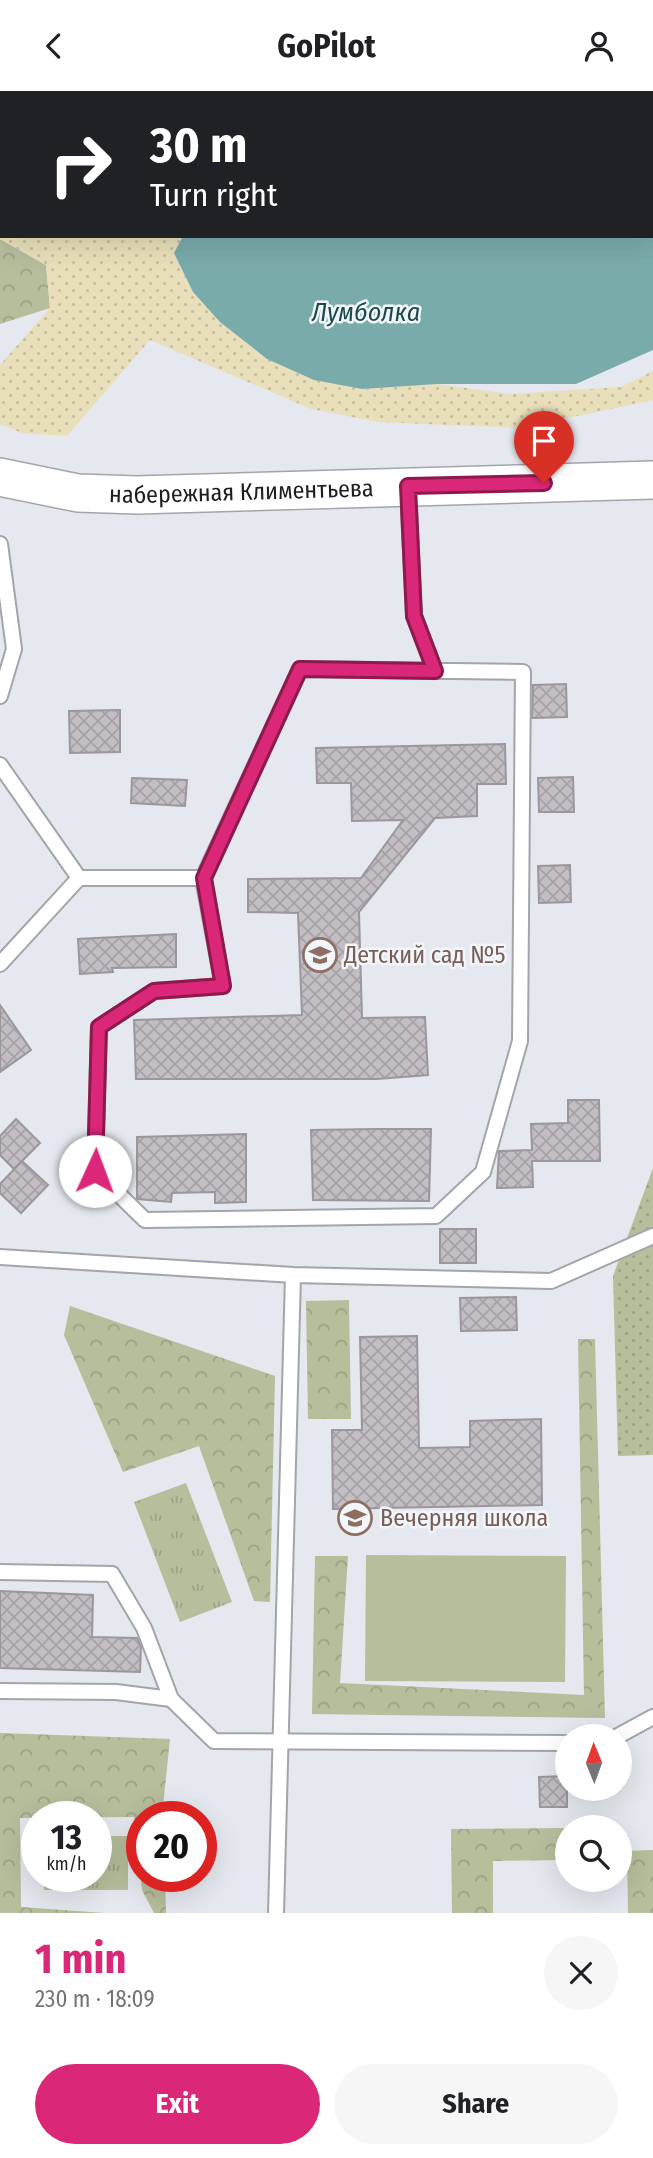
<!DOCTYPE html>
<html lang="en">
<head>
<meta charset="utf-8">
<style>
  :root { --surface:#fff; --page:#f6f6f6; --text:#202124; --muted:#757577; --accent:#db2777 }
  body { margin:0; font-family:"Fira Sans Condensed",sans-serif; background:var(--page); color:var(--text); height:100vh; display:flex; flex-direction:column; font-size:26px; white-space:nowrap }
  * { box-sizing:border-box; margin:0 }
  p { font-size:23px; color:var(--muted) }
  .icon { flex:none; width:38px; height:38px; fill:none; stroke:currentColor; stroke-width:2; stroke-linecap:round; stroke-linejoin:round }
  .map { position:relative; height:1822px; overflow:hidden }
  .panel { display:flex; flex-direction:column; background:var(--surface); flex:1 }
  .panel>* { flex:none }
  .banner { position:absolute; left:0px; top:0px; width:654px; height:147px; box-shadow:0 7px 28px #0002; background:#202124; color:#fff; overflow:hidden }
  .needle { width:46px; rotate:359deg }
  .tools { position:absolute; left:555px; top:1633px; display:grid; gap:14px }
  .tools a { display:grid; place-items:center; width:77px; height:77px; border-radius:50%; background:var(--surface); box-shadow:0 7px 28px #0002; font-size:35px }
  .speed { position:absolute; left:21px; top:1710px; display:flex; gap:14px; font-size:35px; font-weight:700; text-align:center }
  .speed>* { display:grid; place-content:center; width:91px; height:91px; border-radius:50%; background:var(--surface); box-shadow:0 7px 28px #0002; line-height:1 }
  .speed small { font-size:18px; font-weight:400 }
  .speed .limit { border:10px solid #d22; background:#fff; color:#111 }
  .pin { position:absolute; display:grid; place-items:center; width:60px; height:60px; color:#fff; margin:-72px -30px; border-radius:50% 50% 50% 0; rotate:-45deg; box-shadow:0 0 7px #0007 }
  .pin .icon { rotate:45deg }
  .me { position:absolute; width:77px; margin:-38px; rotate:2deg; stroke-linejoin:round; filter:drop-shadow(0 0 5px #0008) }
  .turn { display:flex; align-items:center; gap:24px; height:147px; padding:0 35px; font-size:32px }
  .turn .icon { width:91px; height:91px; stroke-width:2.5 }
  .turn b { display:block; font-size:49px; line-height:60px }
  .round { display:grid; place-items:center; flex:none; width:74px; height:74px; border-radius:37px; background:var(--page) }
  .head { display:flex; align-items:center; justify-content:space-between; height:119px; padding:0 35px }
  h1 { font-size:42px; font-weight:700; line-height:52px; color:var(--accent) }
  .primary-button { display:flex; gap:14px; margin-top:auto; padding:14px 35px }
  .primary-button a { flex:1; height:80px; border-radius:42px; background:var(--accent); color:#fff; font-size:28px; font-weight:700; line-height:80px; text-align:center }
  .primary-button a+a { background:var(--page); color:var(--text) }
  header { display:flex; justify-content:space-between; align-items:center; height:91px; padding:0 35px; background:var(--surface); font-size:32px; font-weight:700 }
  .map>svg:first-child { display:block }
</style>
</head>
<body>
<header><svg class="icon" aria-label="back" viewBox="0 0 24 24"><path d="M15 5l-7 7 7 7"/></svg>GoPilot<svg class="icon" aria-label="person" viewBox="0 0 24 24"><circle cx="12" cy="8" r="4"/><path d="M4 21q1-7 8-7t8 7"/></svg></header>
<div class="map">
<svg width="653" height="1822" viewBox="0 0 653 1822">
  <defs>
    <pattern id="grass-dots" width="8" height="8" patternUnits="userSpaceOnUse" patternTransform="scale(1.75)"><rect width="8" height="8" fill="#b6be9c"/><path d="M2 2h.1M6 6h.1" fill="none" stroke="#9ca386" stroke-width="1.8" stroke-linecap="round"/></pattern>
    <pattern id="forest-crowns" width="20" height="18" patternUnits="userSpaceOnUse" patternTransform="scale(1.75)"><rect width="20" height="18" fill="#b6be9c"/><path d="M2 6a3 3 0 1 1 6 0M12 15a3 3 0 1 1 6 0" fill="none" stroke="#9ca386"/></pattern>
    <pattern id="sand-dots" width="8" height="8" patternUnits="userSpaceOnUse" patternTransform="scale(1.75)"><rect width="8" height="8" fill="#e9dfba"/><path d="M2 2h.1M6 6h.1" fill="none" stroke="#c7bfa0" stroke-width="1.8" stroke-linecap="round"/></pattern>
    <pattern id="park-tufts" width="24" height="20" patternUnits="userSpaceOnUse" patternTransform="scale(1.75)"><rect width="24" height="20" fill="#b6be9c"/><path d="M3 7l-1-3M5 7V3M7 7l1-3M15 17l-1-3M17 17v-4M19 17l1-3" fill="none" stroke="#9ca386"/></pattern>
    <pattern id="building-cross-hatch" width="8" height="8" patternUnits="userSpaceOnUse" patternTransform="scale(1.75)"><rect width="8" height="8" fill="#c2bec3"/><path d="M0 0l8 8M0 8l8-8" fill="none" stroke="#a6a3a7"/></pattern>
  </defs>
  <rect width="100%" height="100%" fill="#e5e8ee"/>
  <path fill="url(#grass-dots)" d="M653,1077V1364L618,1365L613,1185Z"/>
  <path fill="url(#forest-crowns)" d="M0,148L46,174L50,217L0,233Z
    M349,1209L351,1328H308L306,1210Z
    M70,1215L275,1285L270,1511L254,1510L199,1355L123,1381L64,1244Z
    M578,1248H595L605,1627L312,1623L315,1465H348L340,1592L584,1604Z
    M0,1642L170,1648L162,1725L142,1726V1785H165L166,1822H154L142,1799L134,1726L20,1727L21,1816L104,1822H0Z
    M564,1737V1769L493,1770V1822H452L451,1738Z
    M653,1759V1822H628L627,1760Z"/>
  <path fill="url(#sand-dots)" d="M0,89L2,145H183L174,162L193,201L220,231L267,268L362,298L437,293L510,303L621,296L653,280V309L520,337L378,331L311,318L150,249L67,345L22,342L0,333V274L50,217L46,174L0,148Z"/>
  <path fill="url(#park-tufts)" d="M186,1392L232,1511L180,1531L134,1411Z
    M96,1745H128V1799H44V1785H96Z"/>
  <path fill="#b6be9c" d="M366,1464L566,1465L565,1591L365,1590Z"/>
  <path fill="#7aabab" d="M0,0H653V259L576,293H437L362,298L314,289L267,268L220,231L193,201L174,162L183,145H653V2H2V83Z"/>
  <path fill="url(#building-cross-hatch)" stroke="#9b979c" stroke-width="2" d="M566,593L567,626L532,627L533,594Z
    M120,619V661L70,662L69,620Z
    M505,653L506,693H477V725L435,727L359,821L362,927L425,926L428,984L377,988H136L134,929L302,924L298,822L248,821V788L361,787L403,729L352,730L351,692H317L316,657Z
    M573,686L574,721H539L538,687Z
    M132,687L187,689L185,715L131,712Z
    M570,774L571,811L539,812L538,775Z
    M176,843V876L112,877L113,881L80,883L78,848Z
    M0,914L31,959L0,981Z
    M568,1009H599L600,1070H532L533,1096L497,1097L499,1060L532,1059L531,1033L568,1032Z
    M16,1028L40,1052L14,1078L0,1064V1045Z
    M377,1038H431L429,1110L313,1109L311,1039Z
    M246,1043V1111L215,1112V1101L172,1102L171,1111L137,1108V1046Z
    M22,1070L48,1094L21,1122L0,1102V1093Z
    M440,1138H476V1172H440Z
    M516,1206L517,1239L461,1240L460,1207Z
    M417,1245L419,1357L470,1356V1330L541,1328L542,1414L333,1418L332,1339H362L360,1246Z
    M0,1500L93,1504L92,1546L137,1547L141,1555L140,1581L0,1577Z
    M567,1685V1716H540L539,1686Z"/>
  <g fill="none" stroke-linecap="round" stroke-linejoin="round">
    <g stroke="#a2a5aa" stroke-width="18">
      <path id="service" d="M408,397L414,525L435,580
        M0,453L14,558L0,605
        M300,578L523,581L520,950L483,1081L436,1125L145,1129L95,1080L99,936L154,900L223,895L203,787Z
        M0,674L79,787
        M0,873L79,787H203
        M0,1166L293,1184L551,1190L653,1145
        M0,1481L112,1483L144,1537L171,1608
        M0,1600L116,1601L171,1608L214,1650L567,1652
        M618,1645L653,1626
        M276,1822L293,1184"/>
    </g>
    <g stroke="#a2a5aa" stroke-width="40">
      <g id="tertiary">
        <path id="s1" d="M0,386L78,402L137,404L653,389"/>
      </g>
    </g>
    <use href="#service" stroke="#fff" stroke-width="14"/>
    <use href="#tertiary" stroke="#fff" stroke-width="37"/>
  </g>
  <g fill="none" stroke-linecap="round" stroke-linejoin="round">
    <g stroke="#8e194d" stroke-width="18">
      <path id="route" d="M95,1080L99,936L154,900L223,895L204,787L300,578L435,580L414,525L408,395L544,392"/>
    </g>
    <use href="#route" stroke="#db2777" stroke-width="12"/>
  </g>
  <defs>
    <g id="school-ring" transform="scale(1.75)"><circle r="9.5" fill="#f2f6fb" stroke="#8d6e63" stroke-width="1.5"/><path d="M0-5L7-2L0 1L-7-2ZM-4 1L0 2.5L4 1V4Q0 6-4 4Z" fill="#8d6e63"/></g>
  </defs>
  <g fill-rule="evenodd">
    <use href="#school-ring" x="320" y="864"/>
    <use href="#school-ring" x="355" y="1427"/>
  </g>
  <g text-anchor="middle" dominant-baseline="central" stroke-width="5" stroke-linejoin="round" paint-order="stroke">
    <g font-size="24" fill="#1d1e20" stroke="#f2f6fb">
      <text stroke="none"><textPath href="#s1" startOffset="243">набережная Климентьева</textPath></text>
    </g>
    <g font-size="24" fill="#785e54" stroke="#f2f6fb" text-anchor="start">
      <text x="344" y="864">Детский сад №5</text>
      <text x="380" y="1427">Вечерняя школа</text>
    </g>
    <g font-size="26" font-style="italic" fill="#1c4a4a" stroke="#f2f6fb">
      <text x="366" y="221">Лумболка</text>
    </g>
  </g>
</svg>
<div class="tools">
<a><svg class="needle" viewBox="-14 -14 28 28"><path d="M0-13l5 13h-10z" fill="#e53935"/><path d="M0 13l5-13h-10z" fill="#757577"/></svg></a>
<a><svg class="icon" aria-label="search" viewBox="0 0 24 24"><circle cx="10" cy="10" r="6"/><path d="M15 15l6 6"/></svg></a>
</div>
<div class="speed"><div>13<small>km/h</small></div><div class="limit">20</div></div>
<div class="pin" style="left:544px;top:392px;background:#d93025"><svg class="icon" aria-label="arrive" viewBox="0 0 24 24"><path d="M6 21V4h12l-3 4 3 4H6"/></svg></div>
<svg class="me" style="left:95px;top:1080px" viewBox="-20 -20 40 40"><circle r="19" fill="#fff"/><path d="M0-13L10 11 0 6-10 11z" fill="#db2777"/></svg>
<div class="banner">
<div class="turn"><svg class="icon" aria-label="right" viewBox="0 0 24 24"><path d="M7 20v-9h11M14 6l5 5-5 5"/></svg><div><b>30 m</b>Turn right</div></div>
</div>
</div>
<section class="panel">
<div class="head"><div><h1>1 min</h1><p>230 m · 18:09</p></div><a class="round"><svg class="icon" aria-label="close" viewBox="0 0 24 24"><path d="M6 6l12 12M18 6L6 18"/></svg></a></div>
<div class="primary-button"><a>Exit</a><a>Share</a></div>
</section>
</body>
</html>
